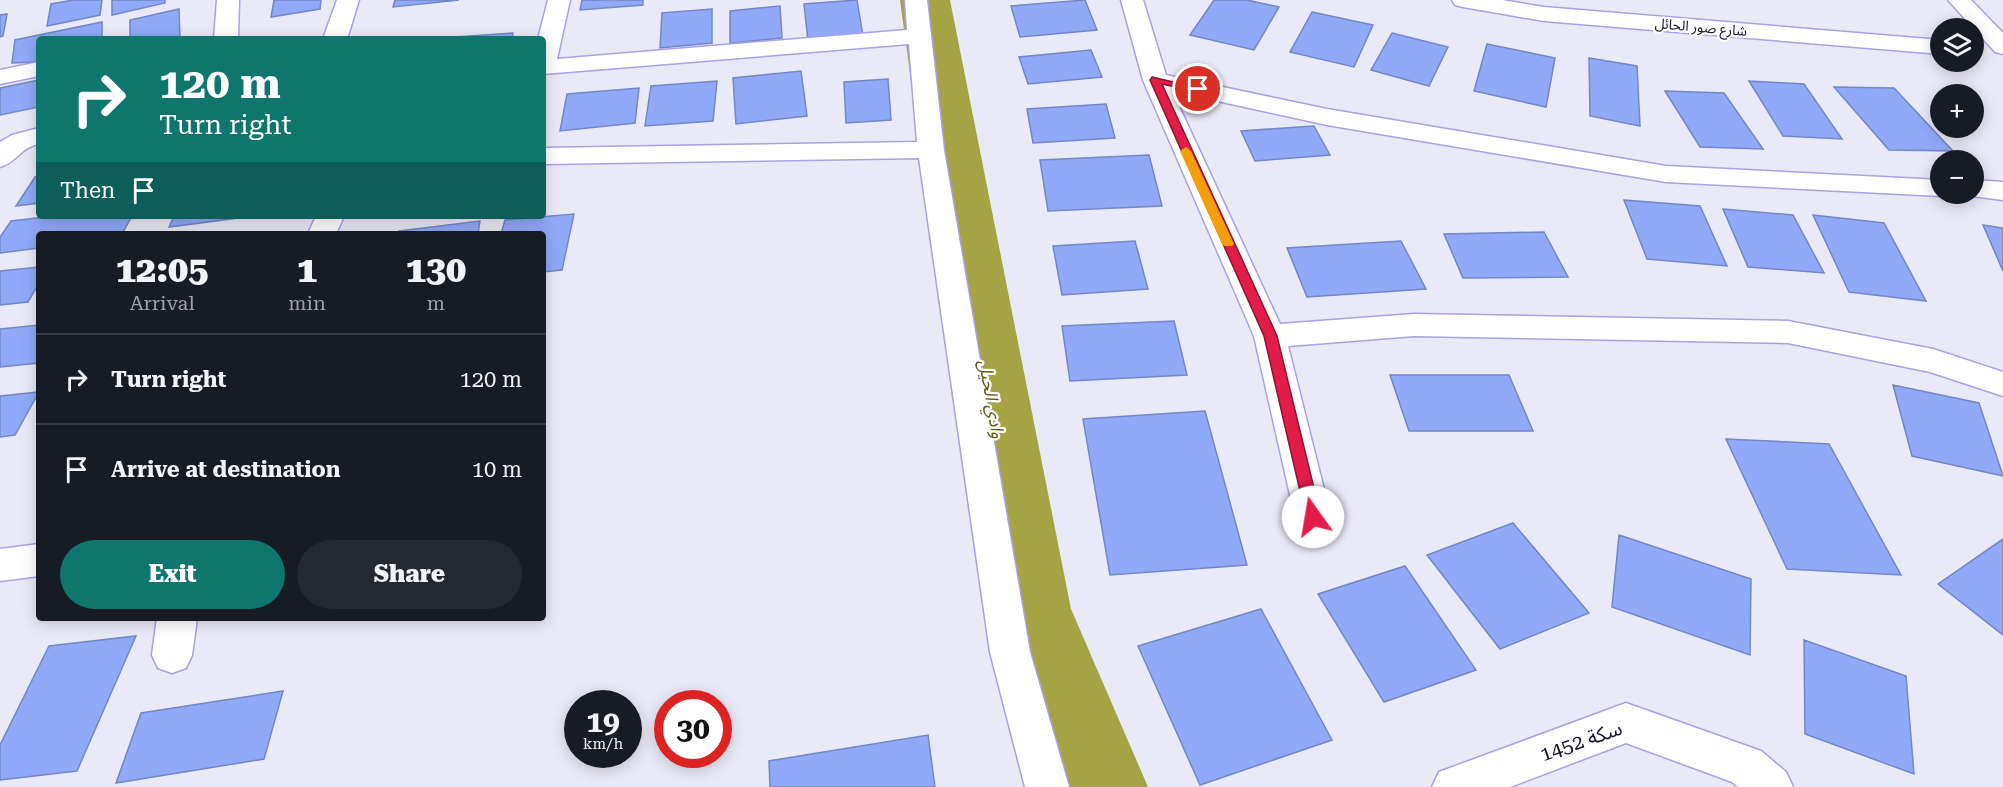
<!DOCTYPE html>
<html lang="en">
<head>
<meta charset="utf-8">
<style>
  :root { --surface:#171b24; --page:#242831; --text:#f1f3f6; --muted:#9ea1a6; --line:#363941; --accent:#0f766e }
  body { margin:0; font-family:"Roboto Serif","Noto Sans Arabic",serif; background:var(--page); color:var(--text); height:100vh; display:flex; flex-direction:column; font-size:22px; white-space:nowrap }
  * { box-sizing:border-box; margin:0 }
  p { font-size:20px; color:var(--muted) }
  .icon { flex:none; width:33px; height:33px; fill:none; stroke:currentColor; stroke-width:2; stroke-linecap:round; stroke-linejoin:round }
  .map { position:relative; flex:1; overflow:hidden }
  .side { position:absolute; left:36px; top:231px; width:510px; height:390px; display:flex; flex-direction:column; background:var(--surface); border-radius:6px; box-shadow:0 3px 15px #0003 }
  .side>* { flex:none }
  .guide { position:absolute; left:36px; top:36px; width:510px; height:183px; border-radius:6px; box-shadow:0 3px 15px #0003; background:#0f766e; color:#fff; overflow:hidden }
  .tools { position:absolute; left:1930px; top:18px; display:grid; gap:12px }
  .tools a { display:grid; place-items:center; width:54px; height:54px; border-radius:50%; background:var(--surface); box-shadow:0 3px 15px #0003; font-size:30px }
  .speed { position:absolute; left:564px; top:690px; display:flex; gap:12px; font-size:30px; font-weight:700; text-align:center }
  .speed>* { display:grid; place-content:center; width:78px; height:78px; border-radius:50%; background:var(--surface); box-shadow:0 3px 15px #0003; line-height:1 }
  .speed small { font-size:15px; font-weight:400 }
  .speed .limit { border:9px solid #d22; background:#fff; color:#111 }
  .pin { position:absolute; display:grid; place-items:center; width:51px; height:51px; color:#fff; margin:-26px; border:3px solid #fff; border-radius:50%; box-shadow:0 2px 6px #0007 }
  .me { position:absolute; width:66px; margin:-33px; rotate:347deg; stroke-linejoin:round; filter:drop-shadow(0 0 4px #0008) }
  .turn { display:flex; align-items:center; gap:21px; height:126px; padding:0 24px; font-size:27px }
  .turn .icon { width:78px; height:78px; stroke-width:2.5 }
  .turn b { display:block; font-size:42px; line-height:51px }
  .then { display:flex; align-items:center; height:57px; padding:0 24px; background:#0003; gap:12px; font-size:22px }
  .eta { display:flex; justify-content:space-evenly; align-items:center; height:102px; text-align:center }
  .eta b { font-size:36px; font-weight:800; line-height:42px }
  .button { display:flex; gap:12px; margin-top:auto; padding:12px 24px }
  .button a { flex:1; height:69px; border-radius:36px; background:var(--accent); color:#fff; font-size:24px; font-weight:800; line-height:69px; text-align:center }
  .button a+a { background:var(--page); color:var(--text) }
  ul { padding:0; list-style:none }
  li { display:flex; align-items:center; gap:18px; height:90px; padding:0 24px; border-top:2px solid var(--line) }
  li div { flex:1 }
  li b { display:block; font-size:22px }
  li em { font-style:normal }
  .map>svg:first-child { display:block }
</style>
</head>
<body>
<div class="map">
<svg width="2003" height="787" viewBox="0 0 2003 787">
  <rect width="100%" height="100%" fill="#eae9f7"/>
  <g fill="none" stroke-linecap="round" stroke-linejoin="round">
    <path fill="#a4a445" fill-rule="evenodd" d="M900,0H950L1071,609L1148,787H1048L983,609Z"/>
  </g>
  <path fill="#90aaf9" stroke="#7287c5" stroke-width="1.5" d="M73,0H102L100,15L47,26L51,4Z
    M112,0H165V3L112,15Z
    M274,0H321L320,9L271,17Z
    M395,0H459L393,7Z
    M582,0H643V5L580,10Z
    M857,0L863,36L808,41L804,4Z
    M1085,0L1097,30L1020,37L1011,6Z
    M1214,0H1247L1279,7L1254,50L1190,35Z
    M780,6L782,38L730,43V11Z
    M179,9L180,39H130V20Z
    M712,9V43L660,48L662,13Z
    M1312,12L1373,25L1354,67L1290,52Z
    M7,14L3,36L0,37V15Z
    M102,22V39H39V62L12,63L15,40Z
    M513,33L512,39H456V37Z
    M1392,33L1448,47L1429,86L1371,70Z
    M1487,44L1555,58L1546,107L1474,91Z
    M1091,50L1102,77L1028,84L1019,57Z
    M1589,58L1637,66L1640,126L1590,116Z
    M801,71L807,116L736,124L733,78Z
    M888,79L891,120L846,123L844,82Z
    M39,80V107L0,115V88Z
    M717,81L713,121L645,126L651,86Z
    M1749,81L1804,84L1842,139L1783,136Z
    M1834,87L1894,88L1953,151L1889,150Z
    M639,88L635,123L560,131L567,94Z
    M1665,91L1724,93L1763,149L1700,147Z
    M1106,104L1115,138L1033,143L1027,109Z
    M1314,126L1330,155L1255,161L1241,131Z
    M1149,155L1162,206L1048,211L1040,160Z
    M39,176V203L16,206L35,177Z
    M1624,200L1700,206L1727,266L1647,259Z
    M1723,209L1793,215L1824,273L1748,267Z
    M574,214L562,270L543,272V234H501L505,220Z
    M1813,215L1884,223L1926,301L1849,292Z
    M53,216H132L122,234H39V248L0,253V237L11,221Z
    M174,216H254L169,227Z
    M480,221L478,234H398L399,231Z
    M1983,225L2003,228V271Z
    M1544,232L1568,277L1463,278L1444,234Z
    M1135,241L1148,289L1062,295L1053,246Z
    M1401,241L1426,289L1307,297L1287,248Z
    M39,267V283L28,302L0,305V271Z
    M1174,321L1187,375L1070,381L1062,326Z
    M39,325V363L0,367V329Z
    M1390,375H1509L1533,431H1409Z
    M1893,385L1979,403L2003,476L1912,456Z
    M39,392L15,435L0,437V396Z
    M1205,411L1247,565L1110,575L1083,419Z
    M1726,439L1829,444L1901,575L1787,569Z
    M1513,523L1589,613L1500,649L1427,555Z
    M1619,535L1751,579L1750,655L1612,607Z
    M2003,539V635L1938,584Z
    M1405,566L1476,670L1384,702L1318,594Z
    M1261,609L1332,740L1200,785L1138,646Z
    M136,636L77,771L0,780V745L49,646Z
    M1804,640L1906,676L1914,774L1805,734Z
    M283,691L264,759L116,783L141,713Z
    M928,735L935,787H770L769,761Z"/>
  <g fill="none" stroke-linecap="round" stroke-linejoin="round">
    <g stroke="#a9a1e5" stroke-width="3">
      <path id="street" d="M217,0H239L238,39H214Z
        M337,0H359L347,39H323Z
        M548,0H570L557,59L907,30L905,0H927L944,150L1030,652L1069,787H1025L990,652L919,158L543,164V148L917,142L909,44L543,74V39H538Z
        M1121,0H1143L1166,75L1327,109L1666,166L1941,180V194H1951L1941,196L1666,182L1327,125L1172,91L1280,324L1414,314L1788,321L1933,349L2003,372V396L1930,372L1788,343L1414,336L1288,346L1331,517L1326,528L1313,532L1300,528L1295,517L1254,336L1143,80Z
        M1452,0H1502L1544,7L1941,40V54L1544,21L1463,7L1455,5Z
        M1948,0H1971L2003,33V54L1995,52Z
        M39,62V76L0,84V70Z
        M39,128V144C21,147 16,163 0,167V142L12,135Z
        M1974,180L2003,182V200L1964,195L1974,194Z
        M316,216H344L336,234H308Z
        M39,544V576L0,581V549Z
        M157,618H197L192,655L186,668L172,673L158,668L152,655Z
        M1626,703L1761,751L1786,772L1793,787H1738L1732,782L1626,743L1510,787H1432L1439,772Z"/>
    </g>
    <use href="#street" fill="#fff" fill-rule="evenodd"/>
  </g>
  <path fill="#e11d48" stroke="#92132f" stroke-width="1.5" d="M1152,77L1203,89L1198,92L1162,84L1277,336L1321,517L1319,521H1308L1306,517L1264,336L1150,80Z"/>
  <path fill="#f59e0b" d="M1186,147L1191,151L1234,244L1232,246H1224L1222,244L1180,151Z"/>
  <g text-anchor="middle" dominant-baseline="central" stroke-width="4.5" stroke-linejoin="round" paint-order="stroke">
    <g font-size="14" fill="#16112a" stroke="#fff">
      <text transform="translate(1701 27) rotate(5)">شارع صور الحائل</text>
    </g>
    <g font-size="18" font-style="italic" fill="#5a5913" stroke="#fff">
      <text transform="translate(992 399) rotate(80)">وادي الحيل</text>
    </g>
    <g font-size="20" fill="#16112a" stroke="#fff">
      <text transform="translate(1581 741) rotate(-19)">سكة 1452</text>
    </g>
  </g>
</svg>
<div class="tools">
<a><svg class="icon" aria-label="layers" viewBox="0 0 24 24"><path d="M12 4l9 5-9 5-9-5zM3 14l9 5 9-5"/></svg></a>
<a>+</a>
<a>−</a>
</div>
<div class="speed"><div>19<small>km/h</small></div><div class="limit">30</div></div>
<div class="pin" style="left:1198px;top:89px;background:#d93025"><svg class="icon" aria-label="arrive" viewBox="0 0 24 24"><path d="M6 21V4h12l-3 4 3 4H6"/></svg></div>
<svg class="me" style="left:1313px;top:517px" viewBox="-20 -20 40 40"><circle r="19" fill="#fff"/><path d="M0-13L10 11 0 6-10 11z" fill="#e11d48"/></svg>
<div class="guide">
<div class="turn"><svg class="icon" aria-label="right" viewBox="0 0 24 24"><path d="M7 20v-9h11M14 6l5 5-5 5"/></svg><div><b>120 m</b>Turn right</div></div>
<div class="then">Then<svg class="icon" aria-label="arrive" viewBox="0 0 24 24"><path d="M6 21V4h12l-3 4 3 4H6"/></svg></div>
</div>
<section class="side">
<div class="eta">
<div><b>12:05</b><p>Arrival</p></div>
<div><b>1</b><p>min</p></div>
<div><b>130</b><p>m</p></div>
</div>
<ul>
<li><svg class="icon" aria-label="right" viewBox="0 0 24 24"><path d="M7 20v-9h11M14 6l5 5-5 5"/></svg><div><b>Turn right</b></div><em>120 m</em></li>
<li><svg class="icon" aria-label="arrive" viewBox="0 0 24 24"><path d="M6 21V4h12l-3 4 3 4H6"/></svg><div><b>Arrive at destination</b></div><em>10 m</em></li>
</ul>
<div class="button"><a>Exit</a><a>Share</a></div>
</section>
</div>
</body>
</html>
